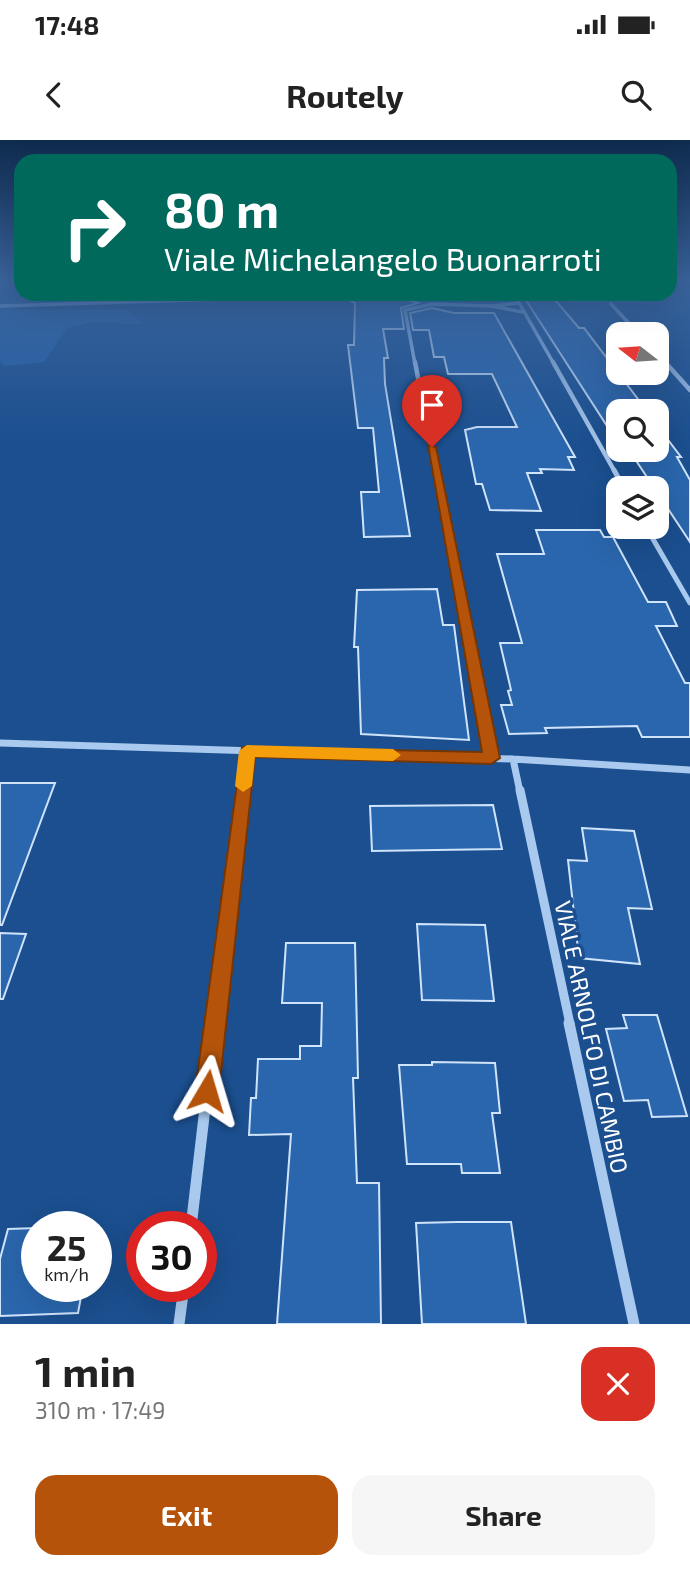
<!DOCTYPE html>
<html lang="en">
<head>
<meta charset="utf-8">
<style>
  :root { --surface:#fff; --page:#f6f6f6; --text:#222; --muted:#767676; --accent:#b45309 }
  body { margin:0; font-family:"Exo 2",sans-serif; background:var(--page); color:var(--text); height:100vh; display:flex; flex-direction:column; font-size:26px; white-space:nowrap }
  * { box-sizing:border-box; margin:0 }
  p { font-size:23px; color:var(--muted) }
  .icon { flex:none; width:38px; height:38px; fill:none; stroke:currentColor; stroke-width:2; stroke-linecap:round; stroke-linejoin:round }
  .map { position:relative; height:1184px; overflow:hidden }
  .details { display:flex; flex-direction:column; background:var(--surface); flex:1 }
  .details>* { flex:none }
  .top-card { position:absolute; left:14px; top:14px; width:663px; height:147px; border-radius:21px; box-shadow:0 7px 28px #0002; background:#00695c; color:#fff; overflow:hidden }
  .needle { width:46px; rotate:287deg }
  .fabs { position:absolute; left:606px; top:182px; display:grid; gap:14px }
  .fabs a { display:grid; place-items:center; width:63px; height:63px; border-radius:14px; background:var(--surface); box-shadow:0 7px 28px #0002; font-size:35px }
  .speed { position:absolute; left:21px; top:1071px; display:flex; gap:14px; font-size:35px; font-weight:700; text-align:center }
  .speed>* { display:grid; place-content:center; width:91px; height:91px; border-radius:50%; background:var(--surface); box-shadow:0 7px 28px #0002; line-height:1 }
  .speed small { font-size:18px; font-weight:400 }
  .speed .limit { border:10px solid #d22; background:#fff; color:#111 }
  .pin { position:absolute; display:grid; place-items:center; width:60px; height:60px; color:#fff; margin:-72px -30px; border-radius:50% 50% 50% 0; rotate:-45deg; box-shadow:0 0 7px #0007 }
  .pin .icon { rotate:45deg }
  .me { position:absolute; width:77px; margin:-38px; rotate:7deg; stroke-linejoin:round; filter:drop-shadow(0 0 5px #0008) }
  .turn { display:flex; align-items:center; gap:24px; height:147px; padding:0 35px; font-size:32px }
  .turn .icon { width:91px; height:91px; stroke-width:2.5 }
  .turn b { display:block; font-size:49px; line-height:60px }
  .round { display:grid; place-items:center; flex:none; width:74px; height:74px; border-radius:21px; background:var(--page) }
  .overview { display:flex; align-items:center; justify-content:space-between; height:119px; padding:0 35px }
  h1 { font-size:42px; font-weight:700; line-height:52px }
  .cta { display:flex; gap:14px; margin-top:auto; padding:14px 35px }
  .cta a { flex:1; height:80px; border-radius:21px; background:var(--accent); color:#fff; font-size:28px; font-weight:700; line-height:80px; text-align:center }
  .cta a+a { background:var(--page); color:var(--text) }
  .status { display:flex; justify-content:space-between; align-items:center; height:49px; padding:0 35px; background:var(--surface); direction:ltr }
  .status svg { height:19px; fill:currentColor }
  header { display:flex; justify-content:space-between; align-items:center; height:91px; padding:0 35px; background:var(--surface); font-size:32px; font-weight:700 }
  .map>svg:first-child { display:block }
</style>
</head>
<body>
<div class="status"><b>17:48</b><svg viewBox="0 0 49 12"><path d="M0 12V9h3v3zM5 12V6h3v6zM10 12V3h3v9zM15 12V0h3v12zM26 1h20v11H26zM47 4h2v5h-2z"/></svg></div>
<header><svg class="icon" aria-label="back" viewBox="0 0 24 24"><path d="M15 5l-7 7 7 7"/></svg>Routely<svg class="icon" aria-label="search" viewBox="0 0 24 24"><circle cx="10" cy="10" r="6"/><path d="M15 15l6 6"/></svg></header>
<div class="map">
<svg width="690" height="1184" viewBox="0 0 690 1184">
  <rect width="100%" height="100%" fill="#1b4f8f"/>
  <path fill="#2461a8" d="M563,154H645L654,162H569Z
    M0,170H127L144,184L93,182L67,188L44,222L5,226L0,222Z"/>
  <path fill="#2a66ad" stroke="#cfe3fa" stroke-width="2" d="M338,154H389L418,163L401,168L404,189H383L388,218H384L385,244L410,396L364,397L361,352H379L373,288H358L348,205H354L355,163Z
    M522,154H550L579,188H584L647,271H618V303Z
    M432,168L454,173H494L575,317H568L574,330L540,329L542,333H527L541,371L490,370L482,344H476L465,290L477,287H517L492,234H448L444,217H434L429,190H413L410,173Z
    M656,284L681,317H677L690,340V402L629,310H656Z
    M536,390H600L604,397H613L648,462H666L677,486H656L685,543H690V597H642L637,586L545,588L547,593L509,594L501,565H512L508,551L511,550L500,503H522L497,414H544Z
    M437,449L443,485H454L469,600L361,594L358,507H354L357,450Z
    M0,643H55L2,785H0Z
    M493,665L502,709L372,711L370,666Z
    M582,688L634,691L652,769L628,768L640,824L579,818L568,720L587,721Z
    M417,784L485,785L494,861L422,860Z
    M0,793L26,794L3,859H0Z
    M286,803H355L358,938H353L357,1043H379L381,1184H277L291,994L249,995L251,958H256L258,919H300V906H321L322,863H282Z
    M623,875H657L687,976L652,977L648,960L624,961L606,889L627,888Z
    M432,922L495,923L500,973H492L500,1033H462L461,1024H407L399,925H432Z
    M457,1082H511L526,1184H422L416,1083Z
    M37,1088V1146H83L78,1173L0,1176V1119L8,1089Z"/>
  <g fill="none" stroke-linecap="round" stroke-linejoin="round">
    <path stroke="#a9c9ee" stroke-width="3.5" d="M514,154L554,224
      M519,163L491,166L523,172
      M611,164L639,194
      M0,166L286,157L297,154
      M656,213L666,224
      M415,224L405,170L432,164L491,166"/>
    <path stroke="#a9c9ee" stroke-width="4.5" d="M415,222L436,332
      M553,222L615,332
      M665,222L690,250"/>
    <path stroke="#a9c9ee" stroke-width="5" d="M436,330L463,472
      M614,330L624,348
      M646,387L690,463"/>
    <path stroke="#a9c9ee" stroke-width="7" d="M463,470L491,618
      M0,603L513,619L690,630
      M513,619L520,652
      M243,652L248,611"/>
    <path stroke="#a9c9ee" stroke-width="9" d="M520,650L570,884
      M215,884L243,650"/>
    <path stroke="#a9c9ee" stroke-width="11" d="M569,883L634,1184
      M191,1087L215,883
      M179,1184L184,1146"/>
  </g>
  <linearGradient id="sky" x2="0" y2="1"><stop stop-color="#0f2b4f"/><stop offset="0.46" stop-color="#39639b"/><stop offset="1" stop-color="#39639b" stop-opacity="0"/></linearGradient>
  <rect width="690" height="305" fill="url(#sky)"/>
  <path fill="#b45309" stroke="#753606" stroke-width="2" d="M428,305L436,307L500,618L491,624L255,617L219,951L215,959L207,963L199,959L195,951L242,607L482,612Z"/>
  <path fill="#f59e0b" d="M247,605L393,609L401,615L393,621L255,617L252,646L243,652L235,646L239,611Z"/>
  <g text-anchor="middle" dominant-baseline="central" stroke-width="7" stroke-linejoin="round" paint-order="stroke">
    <g font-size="23" fill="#fff" stroke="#1b4f8f">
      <text transform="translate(592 897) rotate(78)">VIALE ARNOLFO DI CAMBIO</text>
    </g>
  </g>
</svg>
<div class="fabs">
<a><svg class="needle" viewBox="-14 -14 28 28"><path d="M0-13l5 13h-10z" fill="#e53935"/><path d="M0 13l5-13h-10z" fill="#767676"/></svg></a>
<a><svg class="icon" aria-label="search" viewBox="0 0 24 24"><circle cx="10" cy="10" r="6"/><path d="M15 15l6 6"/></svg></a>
<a><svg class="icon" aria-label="layers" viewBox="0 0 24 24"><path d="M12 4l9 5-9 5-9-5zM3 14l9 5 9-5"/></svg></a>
</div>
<div class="speed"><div>25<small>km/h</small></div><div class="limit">30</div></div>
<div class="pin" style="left:432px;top:307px;background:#d93025"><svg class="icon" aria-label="arrive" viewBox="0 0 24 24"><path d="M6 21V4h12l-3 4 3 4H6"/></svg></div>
<svg class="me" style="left:207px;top:951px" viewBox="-20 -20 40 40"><path d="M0-17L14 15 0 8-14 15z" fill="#b45309" stroke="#fff" stroke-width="4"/></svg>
<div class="top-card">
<div class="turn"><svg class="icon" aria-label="right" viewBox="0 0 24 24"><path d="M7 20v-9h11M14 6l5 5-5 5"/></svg><div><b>80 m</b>Viale Michelangelo Buonarroti</div></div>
</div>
</div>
<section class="details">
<div class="overview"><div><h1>1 min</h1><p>310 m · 17:49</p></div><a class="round" style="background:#d93025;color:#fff"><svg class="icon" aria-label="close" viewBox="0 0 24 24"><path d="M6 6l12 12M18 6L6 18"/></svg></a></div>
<div class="cta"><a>Exit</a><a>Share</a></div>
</section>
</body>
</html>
